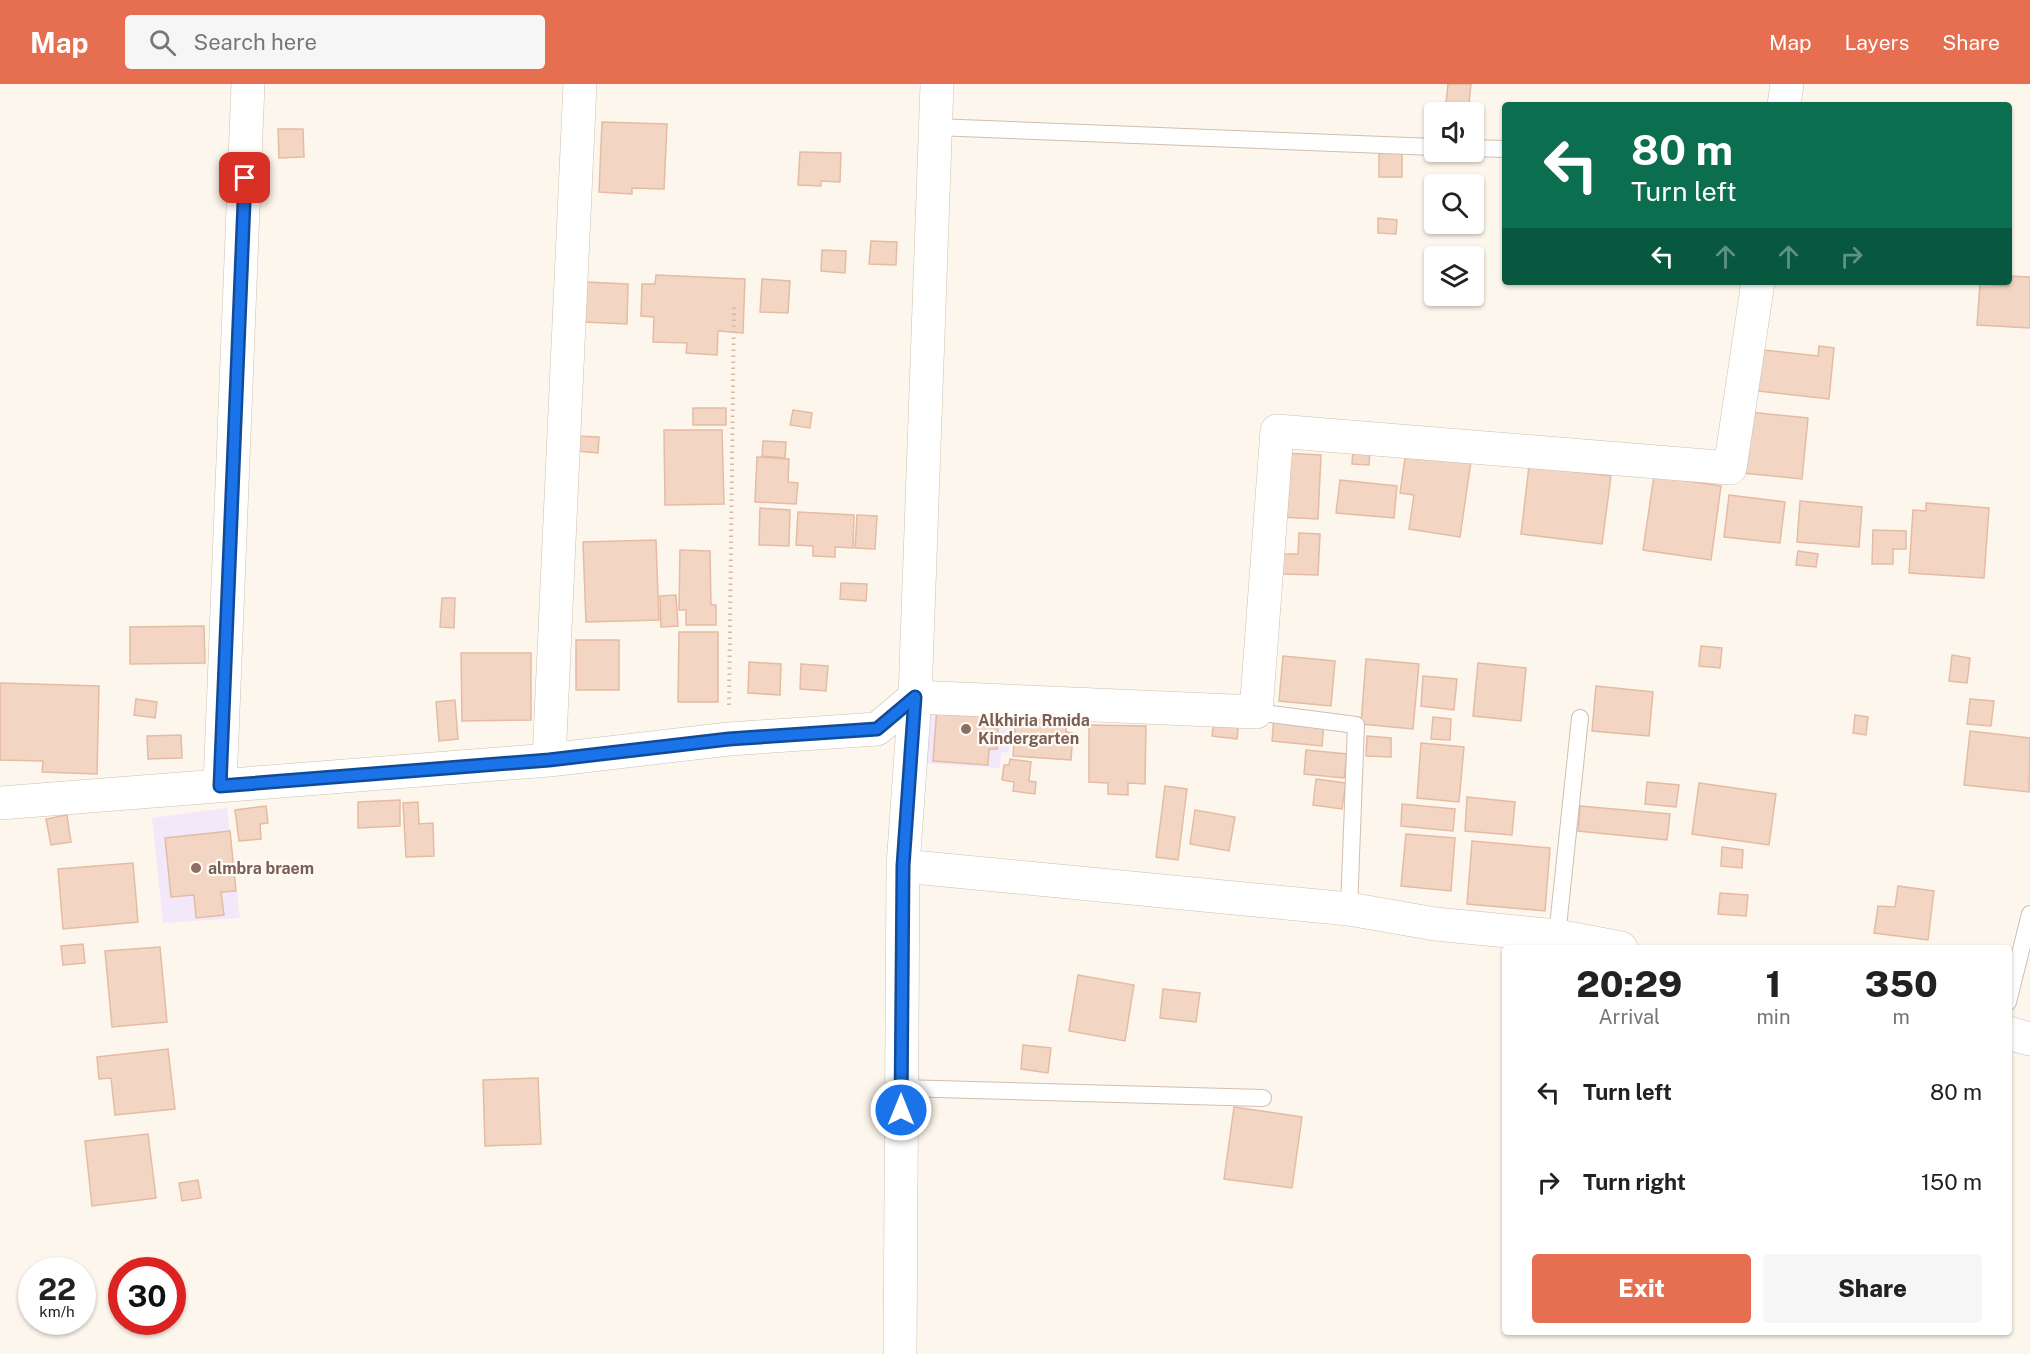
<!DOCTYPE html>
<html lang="en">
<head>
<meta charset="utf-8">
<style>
  :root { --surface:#fff; --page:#f6f6f6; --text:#222; --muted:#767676; --accent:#e76f51 }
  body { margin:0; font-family:"Public Sans",sans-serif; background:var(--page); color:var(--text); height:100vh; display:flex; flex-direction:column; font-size:22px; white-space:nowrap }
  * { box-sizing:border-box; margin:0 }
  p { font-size:20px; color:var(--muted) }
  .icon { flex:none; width:33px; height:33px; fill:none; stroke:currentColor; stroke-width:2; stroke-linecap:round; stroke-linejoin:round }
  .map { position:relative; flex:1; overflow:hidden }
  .side { position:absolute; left:1502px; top:861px; width:510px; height:390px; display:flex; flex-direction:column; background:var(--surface); border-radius:6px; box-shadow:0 2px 4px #0004 }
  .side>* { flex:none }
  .banner { position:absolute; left:1502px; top:18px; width:510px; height:183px; border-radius:6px; box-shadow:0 2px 4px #0004; background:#0b6e4f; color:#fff; overflow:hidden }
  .buttons { position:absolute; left:1424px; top:18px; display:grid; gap:12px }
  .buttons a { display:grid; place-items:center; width:60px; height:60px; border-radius:6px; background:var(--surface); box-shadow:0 2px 4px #0004; font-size:30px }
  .speed { position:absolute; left:18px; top:1173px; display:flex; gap:12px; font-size:30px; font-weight:700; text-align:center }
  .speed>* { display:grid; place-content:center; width:78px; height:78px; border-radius:50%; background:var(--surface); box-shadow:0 2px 4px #0004; line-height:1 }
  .speed small { font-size:15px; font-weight:400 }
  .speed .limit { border:9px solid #d22; background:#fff; color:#111 }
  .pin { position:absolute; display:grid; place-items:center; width:51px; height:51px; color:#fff; margin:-26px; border-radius:12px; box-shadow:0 3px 9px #0006 }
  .me { position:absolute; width:66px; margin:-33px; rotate:0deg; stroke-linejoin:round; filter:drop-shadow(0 0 4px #0008) }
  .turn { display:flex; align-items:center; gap:21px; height:126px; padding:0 30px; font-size:27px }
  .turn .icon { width:78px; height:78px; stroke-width:2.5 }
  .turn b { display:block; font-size:42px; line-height:51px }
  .lanes { display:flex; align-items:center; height:57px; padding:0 30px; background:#0003; justify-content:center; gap:30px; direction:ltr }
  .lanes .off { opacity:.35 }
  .eta { display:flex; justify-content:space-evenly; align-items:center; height:102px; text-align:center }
  .eta b { font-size:36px; font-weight:800; line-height:42px }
  .button { display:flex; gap:12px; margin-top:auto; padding:12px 30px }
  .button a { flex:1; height:69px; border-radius:6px; background:var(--accent); color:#fff; font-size:24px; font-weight:800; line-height:69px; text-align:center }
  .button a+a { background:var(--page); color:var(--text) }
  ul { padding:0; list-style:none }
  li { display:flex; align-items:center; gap:18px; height:90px; padding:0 30px }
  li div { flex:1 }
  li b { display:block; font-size:22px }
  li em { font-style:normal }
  header { display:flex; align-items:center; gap:36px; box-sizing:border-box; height:84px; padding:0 30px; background:var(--accent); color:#fff }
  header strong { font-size:28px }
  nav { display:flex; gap:33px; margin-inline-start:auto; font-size:21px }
  .search { width:420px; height:54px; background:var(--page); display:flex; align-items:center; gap:15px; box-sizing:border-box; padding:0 21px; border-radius:6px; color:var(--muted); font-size:22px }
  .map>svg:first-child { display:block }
</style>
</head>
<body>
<header>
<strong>Map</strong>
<div class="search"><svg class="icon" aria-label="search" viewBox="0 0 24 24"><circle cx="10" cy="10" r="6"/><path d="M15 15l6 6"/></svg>Search here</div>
<nav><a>Map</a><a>Layers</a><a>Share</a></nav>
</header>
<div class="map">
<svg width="2030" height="1270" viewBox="0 0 2030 1270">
  <rect width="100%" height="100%" fill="#fdf6ec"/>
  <path fill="#f3e8fa" d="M921,617L1014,622L1009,669L1001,668L1000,684L920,679Z
    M227,724L240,834L163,839L152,734Z"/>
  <path fill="#f3d5c3" stroke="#e6bba3" stroke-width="1.5" d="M1448,0H1471L1468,28H1445Z
    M602,38L667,40L664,105L632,104V110L599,108Z
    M278,45H303L304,73L279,74Z
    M800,68L841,69L840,98L821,97V102L798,101Z
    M1379,69H1402V93H1379Z
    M1378,134L1397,136L1396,150L1378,149Z
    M871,157L897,158L896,181L869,180Z
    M822,166L846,167L845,189L821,187Z
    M656,191L745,195L743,249L718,247L717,271L686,269L687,259L653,258L654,233L641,232L642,200H655Z
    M2009,192L2030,193V244L1977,241L1980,200L2009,202Z
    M762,195L790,197L788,229L760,228Z
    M586,198L628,200L627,240L584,238Z
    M1819,262L1834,264L1829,315L1750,306L1755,265L1818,272Z
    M693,324H726V341H693Z
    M793,326L812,329L810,344L790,341Z
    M1749,328L1808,334L1802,395L1743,389Z
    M664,346H722L724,420L665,421Z
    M576,352L599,353L598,369L576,367Z
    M763,357L786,358L785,374L762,372Z
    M1353,365H1370L1369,381L1352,380Z
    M1406,367L1471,377L1460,453L1409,445L1414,411L1400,409Z
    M1281,369L1321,371L1318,435L1279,433Z
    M757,373L789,375L788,398L798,399L796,420L755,418Z
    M1529,382L1611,392L1602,460L1521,450Z
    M1654,392L1721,402L1711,476L1643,466Z
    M1340,396L1397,402L1394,434L1336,429Z
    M1729,411L1785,418L1780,459L1724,453Z
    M1800,417L1862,423L1859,463L1797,458Z
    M1926,419L1989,424L1984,494L1909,489L1913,426L1926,427Z
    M760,424L790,426L789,462L759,461Z
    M798,428L854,431L853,464L835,463V473L813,472V462L796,461Z
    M857,431L877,432L875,465L855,464Z
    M1873,446L1906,447V465H1893V480H1872Z
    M1299,449L1320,450L1318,491L1282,490L1283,470H1298Z
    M656,456L659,536L586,538L583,458Z
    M680,466L710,467L711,521H716V541H686V526H679Z
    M1798,467L1818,470L1816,483L1796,481Z
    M841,499L867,500L866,517L840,515Z
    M676,511L678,542L661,543L660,512Z
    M442,514H455L454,544L440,543Z
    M204,542L205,579L130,580V543Z
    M679,548H718V618H678Z
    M576,556H619V606H576Z
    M1701,562L1722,564L1720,584L1699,582Z
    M461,569H531V636L462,637Z
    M1952,571L1970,574L1967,599L1949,597Z
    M1283,572L1335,577L1331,622L1279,617Z
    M1366,575L1419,580L1413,645L1361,640Z
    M749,578L781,580L780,611L748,609Z
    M1478,579L1526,584L1521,637L1473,632Z
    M801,580L828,582L826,607L800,605Z
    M1423,592L1457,595L1454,626L1421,622Z
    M0,599L99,602L97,690L42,688L43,677L0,676Z
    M1596,602L1653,608L1649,652L1592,647Z
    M136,615L157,618L155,634L134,631Z
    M1970,615L1994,617L1991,642L1967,640Z
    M455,616L458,655L439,657L436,618Z
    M937,623L992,627L991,643L998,644L997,665H989L988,681L933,677Z
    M1016,628L1067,632L1066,648L1073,649L1071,676L1013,672Z
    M1855,631L1868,633L1866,651L1853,649Z
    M1214,633L1239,636L1237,655L1212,652Z
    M1274,633L1324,638L1322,662L1272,657Z
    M1433,633L1451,635L1450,656L1431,655Z
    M1089,641L1146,642L1145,700L1128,699V711L1108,710V699L1089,698Z
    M1970,647L2030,654L2029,708L1964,701Z
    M181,651L182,674L148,675L147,652Z
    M1367,652L1391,654V673L1366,672Z
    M1421,659L1464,663L1459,718L1417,714Z
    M1306,666L1347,670L1344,694L1304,690Z
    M1010,675L1031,678L1029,697L1036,698L1035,710L1013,707L1014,698L1002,696L1004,681H1009Z
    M1316,695L1346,699L1342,725L1313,721Z
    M1647,698L1679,701L1676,723L1645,720Z
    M1699,699L1776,710L1769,761L1692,750Z
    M1165,702L1187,705L1178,776L1156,773Z
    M1467,713L1515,718L1512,751L1465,747Z
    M400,716V742L358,744V718Z
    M418,718L419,740L433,739L434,772L406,773L403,719Z
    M1402,720L1455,725L1453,747L1401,742Z
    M266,722L268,739L260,740L261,755L239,757L235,726Z
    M1580,722L1670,730L1667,756L1578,747Z
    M1195,726L1235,733L1229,767L1190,760Z
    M67,731L71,758L51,761L46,735Z
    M230,747L236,807L221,808L224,831L196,834L194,811L171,813L165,754Z
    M1406,750L1455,754L1451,807L1401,802Z
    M1472,757L1550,764L1545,827L1467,820Z
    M1722,763L1743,766L1742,784L1721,782Z
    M133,779L138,838L63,845L58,785Z
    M1898,802L1934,807L1928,856L1874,849L1878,822L1895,823Z
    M1720,809L1748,811L1746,832L1718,830Z
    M83,860L85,879L63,881L61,862Z
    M160,863L167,938L112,943L105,867Z
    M1078,891L1134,901L1125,957L1069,947Z
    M1163,905L1200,909L1196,938L1160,934Z
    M1023,961L1051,964L1048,989L1021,985Z
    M168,965L175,1025L115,1031L111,994L99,995L97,973Z
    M538,994L541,1060L485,1062L483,996Z
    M1234,1023L1302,1033L1292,1104L1224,1095Z
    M148,1050L156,1114L92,1122L85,1057Z
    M198,1096L201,1114L182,1117L179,1099Z"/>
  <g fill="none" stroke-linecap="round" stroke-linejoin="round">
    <g stroke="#d1beb0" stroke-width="18">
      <path id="lane" d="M935,43L1434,63
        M1473,64L1504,65
        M1256,628L1356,641L1349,825
        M1557,852L1580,634
        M2008,918L2030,830
        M901,1004L1263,1014"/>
    </g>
    <g stroke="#d1beb0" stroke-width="34">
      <path id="street" d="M1784,21L1787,0
        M549,676L580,0
        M220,702L248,0
        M0,719L549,676L729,655L877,645L915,613L1256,628L1277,347L1730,384L1758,198
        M903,782L1349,825L1435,840L1557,852L1621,864
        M2008,949L2030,955
        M900,1270L903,782L915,613L937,0"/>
    </g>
    <path stroke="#d9b8a5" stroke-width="4" stroke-dasharray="1.5 4.5" stroke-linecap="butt" d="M729,621L734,220"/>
    <use href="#lane" stroke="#fff" stroke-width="16"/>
    <use href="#street" stroke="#fff" stroke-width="33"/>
  </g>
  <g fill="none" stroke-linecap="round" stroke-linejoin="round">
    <g stroke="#114b97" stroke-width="15">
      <path id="route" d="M245,94L220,702L549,676L729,655L877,645L915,613L903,782L901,1026"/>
    </g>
    <use href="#route" stroke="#1a73e8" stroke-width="10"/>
  </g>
  <g fill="#8d6e63" stroke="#fffaf3" stroke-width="2">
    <circle cx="966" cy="645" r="6"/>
    <circle cx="196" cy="784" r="6"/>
  </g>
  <g text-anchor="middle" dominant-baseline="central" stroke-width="4.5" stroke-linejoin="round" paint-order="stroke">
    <g font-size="16" font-weight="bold" fill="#785e54" stroke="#fffaf3" text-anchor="start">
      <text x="978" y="636">Alkhiria Rmida<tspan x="978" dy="18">Kindergarten</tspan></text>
      <text x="208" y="784">almbra braem</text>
    </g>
  </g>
</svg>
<div class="buttons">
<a><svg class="icon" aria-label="sound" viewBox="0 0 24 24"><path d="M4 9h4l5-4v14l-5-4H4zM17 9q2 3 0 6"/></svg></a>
<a><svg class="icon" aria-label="search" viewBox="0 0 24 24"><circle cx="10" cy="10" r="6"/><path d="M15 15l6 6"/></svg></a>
<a><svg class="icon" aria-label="layers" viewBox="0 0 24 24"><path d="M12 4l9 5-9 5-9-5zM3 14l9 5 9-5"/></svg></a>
</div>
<div class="speed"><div>22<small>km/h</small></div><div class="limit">30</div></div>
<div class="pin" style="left:245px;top:94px;background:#d93025"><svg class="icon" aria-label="arrive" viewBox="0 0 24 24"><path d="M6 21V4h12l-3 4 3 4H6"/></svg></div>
<svg class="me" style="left:901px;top:1026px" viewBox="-20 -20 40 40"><circle r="17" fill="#1a73e8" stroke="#fff" stroke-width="3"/><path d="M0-11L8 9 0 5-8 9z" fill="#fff"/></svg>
<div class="banner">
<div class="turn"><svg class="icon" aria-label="left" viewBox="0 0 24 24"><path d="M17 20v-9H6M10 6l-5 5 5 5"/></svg><div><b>80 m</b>Turn left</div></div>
<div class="lanes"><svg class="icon" aria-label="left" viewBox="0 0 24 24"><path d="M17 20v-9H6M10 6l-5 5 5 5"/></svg><svg class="icon off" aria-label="ahead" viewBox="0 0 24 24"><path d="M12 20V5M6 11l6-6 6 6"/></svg><svg class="icon off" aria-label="ahead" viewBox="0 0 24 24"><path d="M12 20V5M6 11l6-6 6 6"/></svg><svg class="icon off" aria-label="right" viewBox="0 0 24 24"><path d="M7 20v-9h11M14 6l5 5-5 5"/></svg></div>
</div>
<section class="side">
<div class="eta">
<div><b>20:29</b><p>Arrival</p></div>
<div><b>1</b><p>min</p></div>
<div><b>350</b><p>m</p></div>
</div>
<ul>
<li><svg class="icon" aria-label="left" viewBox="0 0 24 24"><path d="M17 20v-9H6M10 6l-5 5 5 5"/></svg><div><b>Turn left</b></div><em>80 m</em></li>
<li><svg class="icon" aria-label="right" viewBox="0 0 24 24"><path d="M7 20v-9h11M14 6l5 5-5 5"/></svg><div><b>Turn right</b></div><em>150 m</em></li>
</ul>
<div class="button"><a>Exit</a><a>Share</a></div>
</section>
</div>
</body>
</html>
